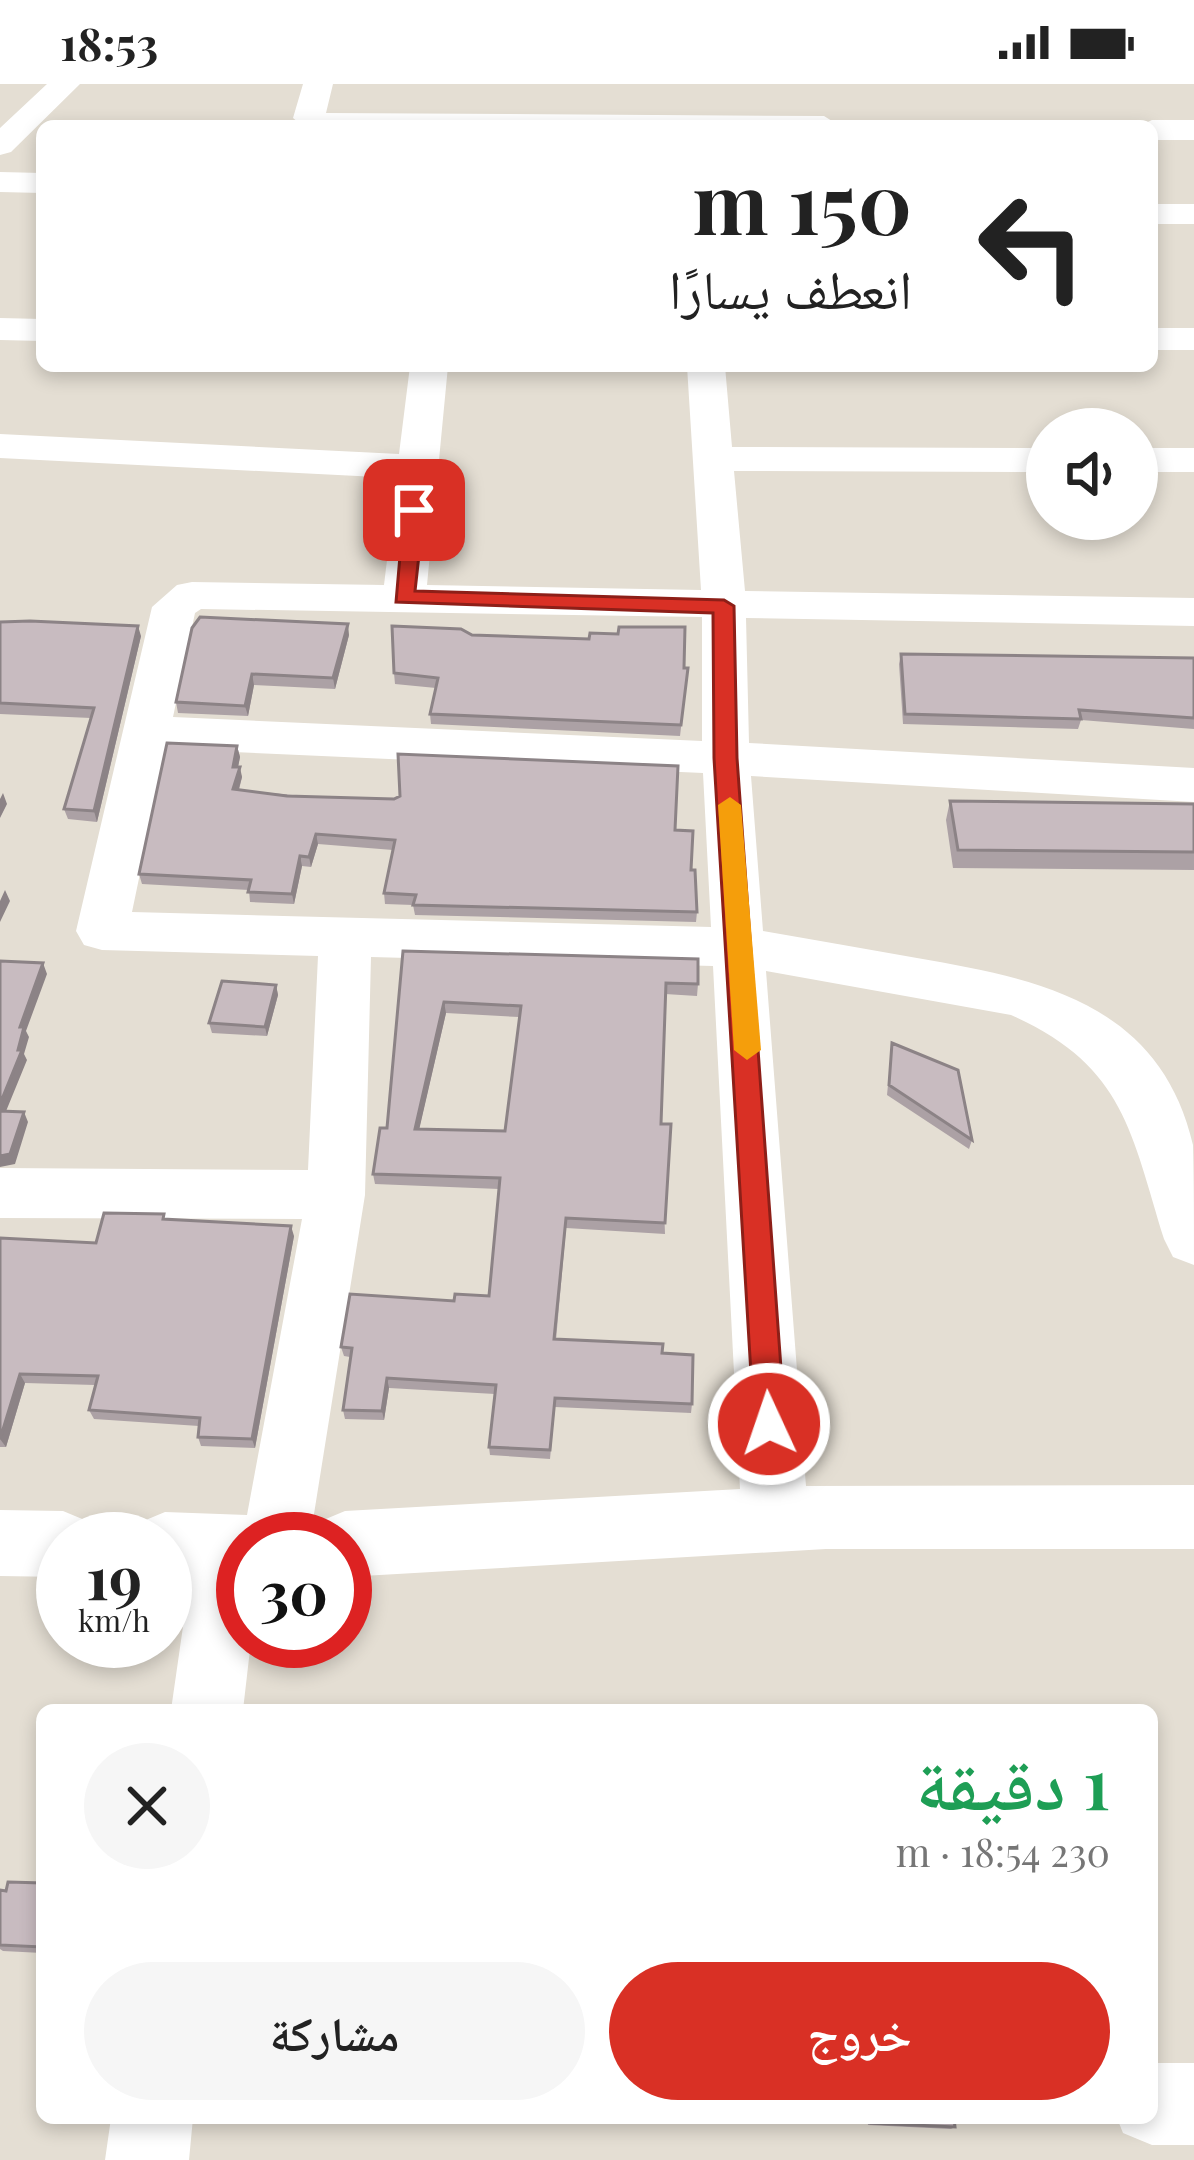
<!DOCTYPE html>
<html lang="ar">
<head>
<meta charset="utf-8">
<style>
  :root { --surface:#fff; --page:#f6f6f6; --text:#222; --muted:#767676; --accent:#d93025 }
  body { margin:0; font-family:"Playfair Display","Noto Naskh Arabic",serif; background:var(--page); color:var(--text); direction:rtl; height:100vh; display:flex; flex-direction:column; font-size:45px; white-space:nowrap }
  * { box-sizing:border-box; margin:0 }
  p { font-size:39px; color:var(--muted) }
  .icon { flex:none; width:66px; height:66px; fill:none; stroke:currentColor; stroke-width:2; stroke-linecap:round; stroke-linejoin:round }
  .map { position:relative; flex:1; overflow:hidden; direction:ltr }
  .panel { position:absolute; left:36px; top:1620px; width:1122px; height:420px; display:flex; flex-direction:column; background:var(--surface); border-radius:18px; box-shadow:0 6px 18px #0003; direction:rtl }
  .panel>* { flex:none }
  .banner { position:absolute; left:36px; top:36px; width:1122px; height:252px; border-radius:18px; box-shadow:0 6px 18px #0003; direction:rtl; background:#fff; color:var(--text); overflow:hidden }
  .tools { position:absolute; left:1026px; top:324px; display:grid; gap:24px }
  .tools a { display:grid; place-items:center; width:132px; height:132px; border-radius:50%; background:var(--surface); box-shadow:0 6px 18px #0003; font-size:60px }
  .speed { position:absolute; left:36px; top:1428px; display:flex; gap:24px; font-size:60px; font-weight:700; text-align:center }
  .speed>* { display:grid; place-content:center; width:156px; height:156px; border-radius:50%; background:var(--surface); box-shadow:0 6px 18px #0003; line-height:1 }
  .speed small { font-size:30px; font-weight:400 }
  .speed .limit { border:18px solid #d22; background:#fff; color:#111 }
  .pin { position:absolute; display:grid; place-items:center; width:102px; height:102px; color:#fff; margin:-51px; border-radius:24px; box-shadow:0 6px 18px #0006 }
  .me { position:absolute; width:132px; margin:-66px; rotate:357deg; stroke-linejoin:round; filter:drop-shadow(0 0 9px #0008) }
  .turn { display:flex; align-items:center; gap:42px; height:252px; padding:0 48px; font-size:54px }
  .turn .icon { width:156px; height:156px; stroke-width:2.5 }
  .turn b { display:block; font-size:84px; line-height:102px }
  .round { display:grid; place-items:center; flex:none; width:126px; height:126px; border-radius:63px; background:var(--page) }
  .headline { display:flex; align-items:center; justify-content:space-between; height:204px; padding:0 48px }
  h1 { font-size:72px; font-weight:600; line-height:90px; color:#1e9e55 }
  .primary-button { display:flex; gap:24px; margin-top:auto; padding:24px 48px }
  .primary-button a { flex:1; height:138px; border-radius:72px; background:var(--accent); color:#fff; font-size:48px; font-weight:600; line-height:138px; text-align:center }
  .primary-button a+a { background:var(--page); color:var(--text) }
  .status { display:flex; justify-content:space-between; align-items:center; height:84px; padding:0 60px; background:var(--surface); direction:ltr }
  .status svg { height:33px; fill:currentColor }
  .map>svg:first-child { display:block }
</style>
</head>
<body>
<div class="status"><b>18:53</b><svg viewBox="0 0 49 12"><path d="M0 12V9h3v3zM5 12V6h3v6zM10 12V3h3v9zM15 12V0h3v12zM26 1h20v11H26zM47 4h2v5h-2z"/></svg></div>
<div class="map">
<svg width="1194" height="2076" viewBox="0 0 1194 2076">
  <rect width="100%" height="100%" fill="#e4ded3"/>
  <g fill="none" stroke-linecap="round" stroke-linejoin="round">
    <path fill="#fff" fill-rule="evenodd" d="M47,0H80L11,68L0,71V44Z
      M303,0H333L326,29L824,32L840,42H303L293,34Z
      M1152,36H1194V56H1152V42H1139Z
      M0,88L42,89V109L0,108Z
      M1152,120H1194V140H1152Z
      M0,234L42,235V257L0,256Z
      M1152,244H1194V266H1152Z
      M410,282H448L427,501L701,506L687,282H725L732,363L1047,364V388L734,387L745,507L1194,514V542L746,534L749,659L1194,684V718L751,692L763,847C815,856 866,865 917,874C1039,895 1160,919 1193,1061C1194,1097 1194,1143 1194,1181L1173,1173L1164,1155C1131,1048 1124,981 1011,931L766,887L806,1402L1194,1401V1465H826L345,1493V1455H313L321,1437L345,1427L740,1405L713,882L371,873L365,1111L310,1455H243V1557H251L243,1626H171L190,1494H165V1455H134L141,1438L165,1428L247,1431L302,1135L0,1134V1084L308,1086L318,872L102,866L84,861L76,847L152,523L177,501L192,498L384,501L397,394L0,374V350L399,370ZM201,525L702,533V657L173,633L195,529ZM166,665L703,689L711,843L132,828Z
      M1137,364H1194V388H1137Z
      M0,1426L63,1427L87,1437L95,1455H63V1493L0,1492Z
      M1152,1979H1194V2061H1152L1123,2049L1117,2034H1152Z
      M111,2034H193L189,2076H105Z"/>
  </g>
  <path fill="#aca1a5" fill-rule="evenodd" d="M0,538L141,552L97,738L68,735L64,725L91,634L0,630Z
    M349,551L335,605L254,601L248,632L178,629L176,618Z
    M472,551L688,584L680,652L431,640L430,630L436,604L395,600L394,589Z
    M901,570L1194,574V645L1081,636L1078,645L903,640L899,580Z
    M237,662L240,673L238,683L242,693L239,706L675,746L691,786L697,828L696,838L415,831L413,821L385,820L384,809L393,766L318,760L311,783L302,782L294,820L250,818L249,806L142,800L139,790Z
    M950,717L1194,720V786L953,784L946,736Z
    M403,867L698,900L697,912L665,910L661,1040L665,1150L566,1144L556,1256L662,1269L692,1320L691,1329L555,1323L550,1375L490,1371L489,1363L495,1310L389,1304L384,1336L345,1335L343,1326L350,1273L344,1272L341,1263L454,1217L489,1212L499,1105L375,1100L373,1090L387,1044ZM446,929L519,933L505,1047L419,1045Z
    M276,901L278,911L267,952L212,949L209,939Z
    M892,959L972,1056L969,1065L887,1011Z
    M167,1135L294,1152L255,1364L201,1362L198,1353L199,1342L94,1335L89,1326L95,1301L25,1299L6,1363H0V1154L96,1159Z
    M42,1799V1869L3,1867L0,1865V1806L6,1807Z
    M867,2034H954L955,2043L951,2045L868,2041Z"/>
  <path fill="#8c8386" d="M348,540L349,551L335,605L333,594Z
    M138,542L141,552L97,738L94,727Z
    M252,590L254,601L248,632L245,622Z
    M237,662L240,673L236,693L233,683Z
    M240,683L242,693L236,715L233,705Z
    M3,709L7,720L0,734V715Z
    M316,750L318,760L311,783L309,773Z
    M300,772L302,782L294,820L292,810Z
    M5,806L10,817L0,838V817Z
    M43,879L47,890L26,947L29,953L24,970L27,976L2,1037L0,1032V1020L18,966L20,943Z
    M276,901L278,911L267,952L265,943Z
    M444,918L446,929L417,1055L415,1045Z
    M24,1028L28,1038L15,1080L0,1083V1072Z
    M291,1142L294,1152L255,1364L252,1355Z
    M20,1290L25,1299L6,1363L0,1355Z
    M387,1294L389,1304L384,1336L382,1327Z"/>
  <path fill="#c8bbc0" stroke="#8c8386" stroke-width="3" fill-rule="evenodd" d="M200,533L348,540L333,594L252,590L245,622L176,618L192,544Z
    M30,537L138,542L94,727L64,725L94,624L0,619V538Z
    M392,542L461,545L472,551L589,555L590,549L618,550L619,543H685L684,584H688L681,641L430,630L438,594L394,589Z
    M901,570L1194,574V634L1079,626L1081,635L905,630Z
    M167,659L237,662L233,683H240L233,705L287,712L394,715L400,712L398,670L678,682L675,746L693,747L691,786H695L697,828L413,821L416,811L384,809L395,756L316,750L309,773L300,772L292,810L248,808L251,796L139,790Z
    M950,717L1194,720V768L958,766Z
    M403,867L698,875V900L666,899L661,1040H671L665,1139L566,1134L554,1255L663,1260L662,1269L693,1271L692,1320L555,1314L550,1366L489,1363L496,1301L387,1294L382,1327L343,1326L352,1264L341,1263L350,1210L454,1217L455,1210L489,1212L500,1094L373,1090L380,1044H387ZM444,918L521,922L505,1047L415,1045Z
    M0,877L43,879L20,943H24L18,966H22L0,1020Z
    M222,897L276,901L265,943L209,939Z
    M892,959L958,986L972,1056L889,1001Z
    M0,1027L24,1028L10,1070L0,1072Z
    M104,1129L164,1130L163,1135L291,1142L252,1355L198,1353L200,1334L89,1326L98,1292L20,1290L0,1355V1154L96,1159Z
    M8,1798L42,1799V1863L0,1861V1806L6,1807Z
    M871,2034H954L955,2043L871,2039Z"/>
  <path fill="#d93025" stroke="#8d1f18" stroke-width="3" d="M414,420L424,426L415,507L724,516L734,522L737,674L785,1340L780,1350L769,1354L758,1350L754,1340L714,674L713,529L396,518L404,426Z"/>
  <path fill="#f59e0b" d="M730,713L741,721L761,966L747,976L734,966L718,721Z"/>
</svg>
<div class="tools">
<a><svg class="icon" aria-label="sound" viewBox="0 0 24 24"><path d="M4 9h4l5-4v14l-5-4H4zM17 9q2 3 0 6"/></svg></a>
</div>
<div class="speed"><div>19<small>km/h</small></div><div class="limit">30</div></div>
<div class="pin" style="left:414px;top:426px;background:#d93025"><svg class="icon" aria-label="arrive" viewBox="0 0 24 24"><path d="M6 21V4h12l-3 4 3 4H6"/></svg></div>
<svg class="me" style="left:769px;top:1340px" viewBox="-20 -20 40 40"><circle r="17" fill="#d93025" stroke="#fff" stroke-width="3"/><path d="M0-11L8 9 0 5-8 9z" fill="#fff"/></svg>
<div class="banner">
<div class="turn"><svg class="icon" aria-label="left" viewBox="0 0 24 24"><path d="M17 20v-9H6M10 6l-5 5 5 5"/></svg><div><b>150 m</b>انعطف يسارًا</div></div>
</div>
<section class="panel">
<div class="headline"><div><h1>1 دقيقة</h1><p>230 m · 18:54</p></div><a class="round"><svg class="icon" aria-label="close" viewBox="0 0 24 24"><path d="M6 6l12 12M18 6L6 18"/></svg></a></div>
<div class="primary-button"><a>خروج</a><a>مشاركة</a></div>
</section>
</div>
</body>
</html>
